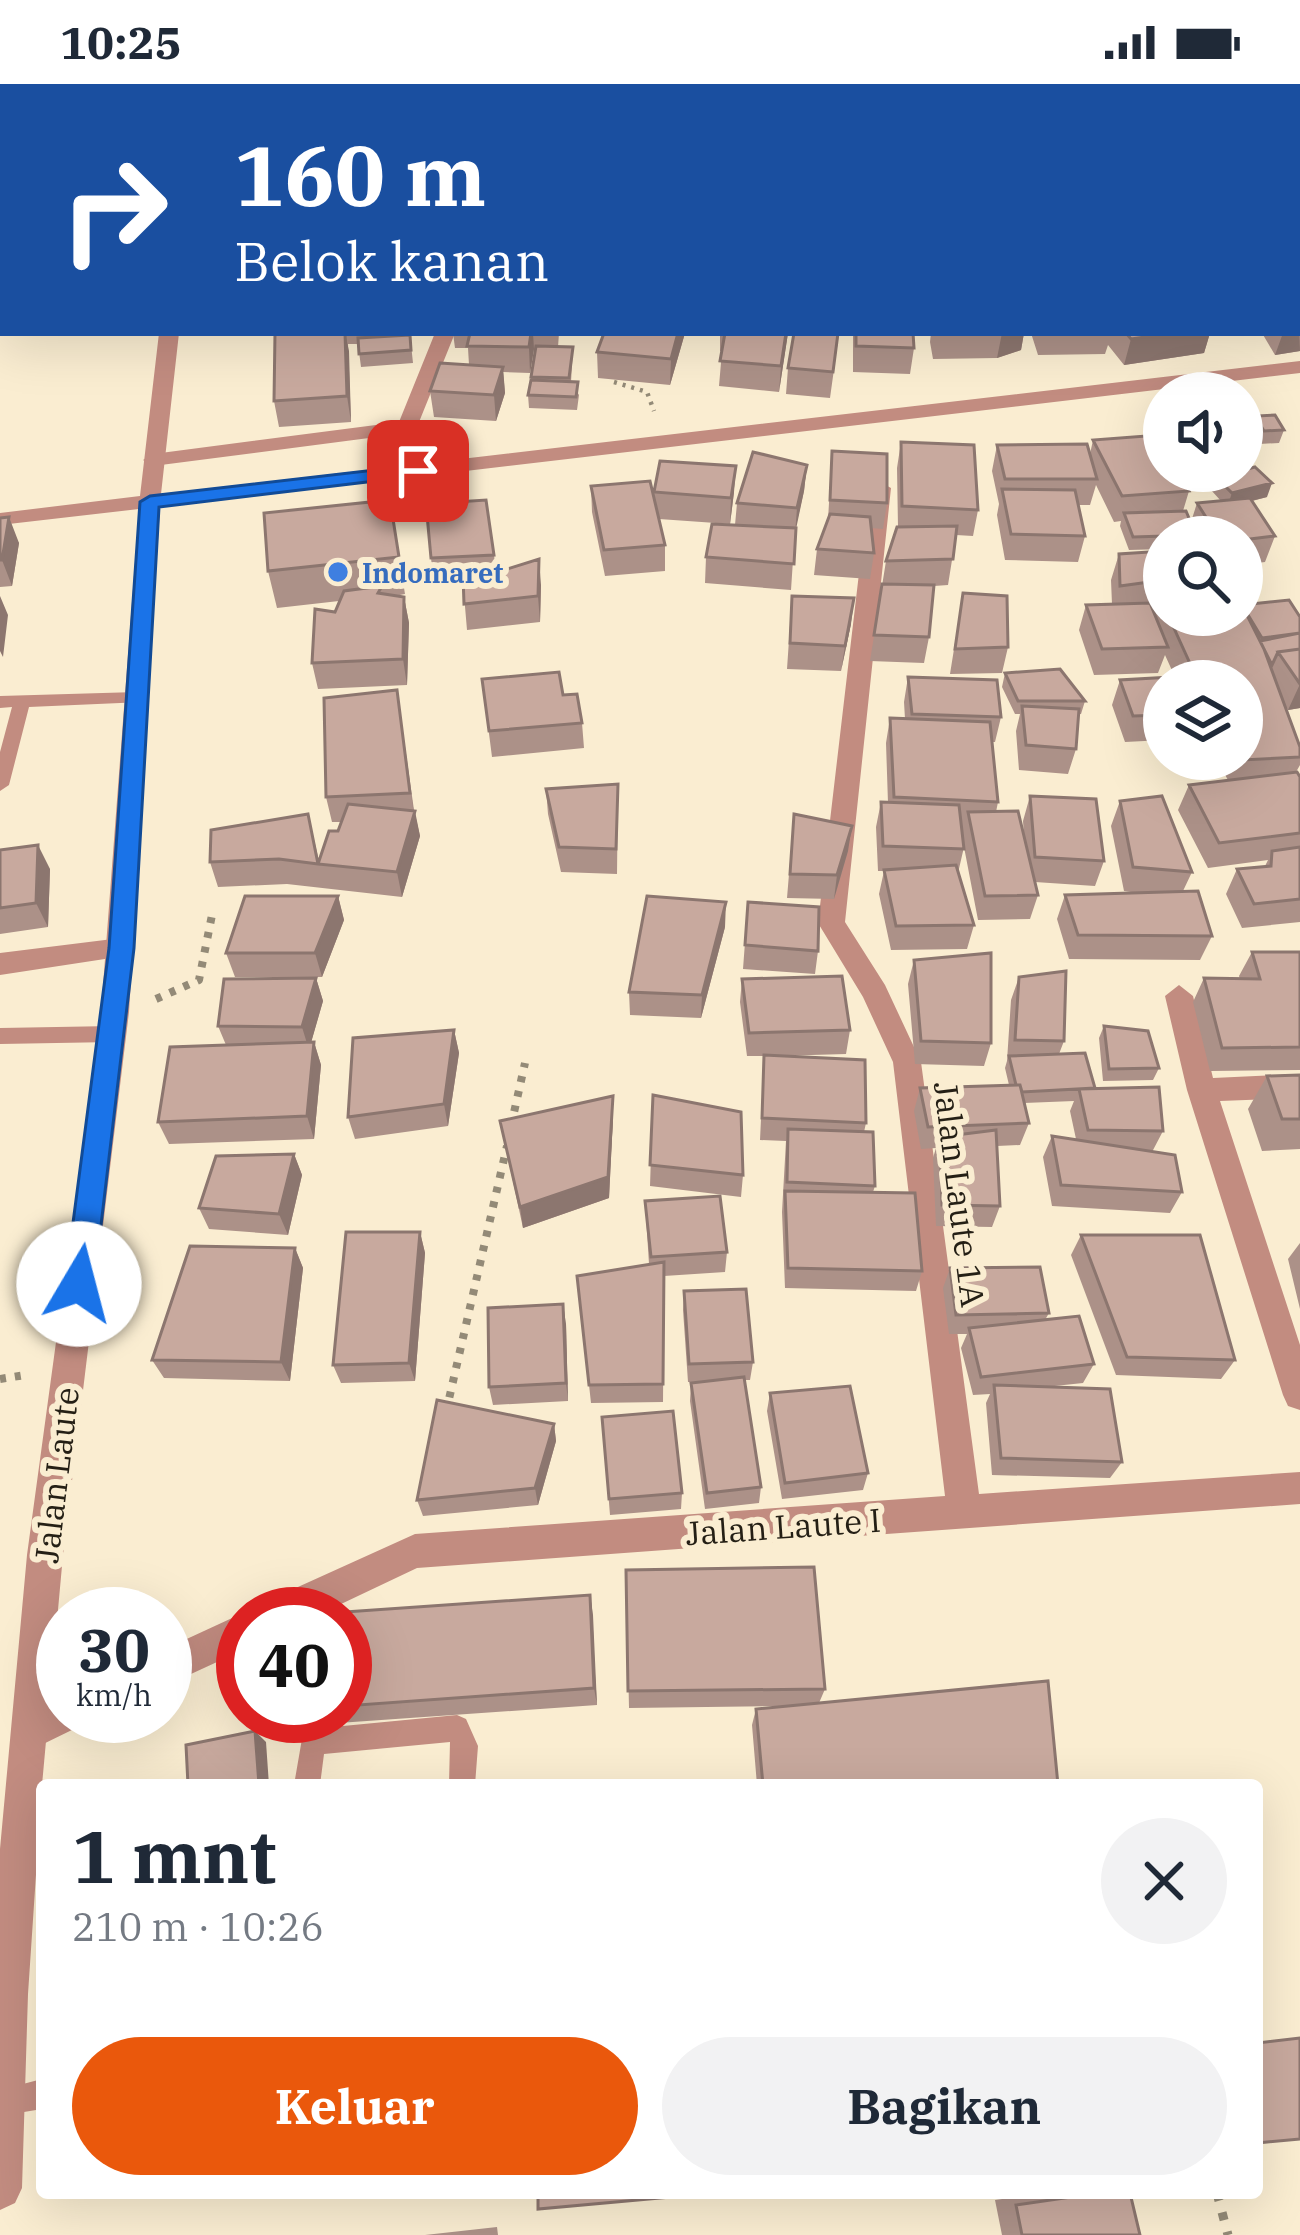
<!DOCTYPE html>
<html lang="id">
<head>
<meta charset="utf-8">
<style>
  :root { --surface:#fff; --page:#f2f2f3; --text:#1f2937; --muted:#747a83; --accent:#ea580c }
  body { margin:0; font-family:"IBM Plex Serif",serif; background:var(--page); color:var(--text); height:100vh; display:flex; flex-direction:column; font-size:45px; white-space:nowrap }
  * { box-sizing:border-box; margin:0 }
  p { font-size:39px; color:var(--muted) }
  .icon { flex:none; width:66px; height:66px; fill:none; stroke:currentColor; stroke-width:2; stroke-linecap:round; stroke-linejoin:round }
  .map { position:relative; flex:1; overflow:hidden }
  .details { position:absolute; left:36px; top:1695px; width:1227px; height:420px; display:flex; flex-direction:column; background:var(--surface); border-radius:12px; box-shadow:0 12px 48px #0002 }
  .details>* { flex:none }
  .top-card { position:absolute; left:0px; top:0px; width:1302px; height:252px; box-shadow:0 12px 48px #0002; background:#1a4fa0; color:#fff; overflow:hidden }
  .controls { position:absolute; left:1143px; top:288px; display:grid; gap:24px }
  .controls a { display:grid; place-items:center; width:120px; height:120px; border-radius:50%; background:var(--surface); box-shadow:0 12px 48px #0002; font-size:60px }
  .speed { position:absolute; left:36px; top:1503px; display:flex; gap:24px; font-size:60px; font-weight:700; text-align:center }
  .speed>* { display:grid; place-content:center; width:156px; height:156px; border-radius:50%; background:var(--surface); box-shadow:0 12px 48px #0002; line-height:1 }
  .speed small { font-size:30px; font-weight:400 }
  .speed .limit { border:18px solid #d22; background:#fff; color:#111 }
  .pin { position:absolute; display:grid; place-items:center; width:102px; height:102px; color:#fff; margin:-51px; border-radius:24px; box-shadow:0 6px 18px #0006 }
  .me { position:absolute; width:132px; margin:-66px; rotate:8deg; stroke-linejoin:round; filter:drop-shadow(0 0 9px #0008) }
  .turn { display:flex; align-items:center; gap:42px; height:252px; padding:0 36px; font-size:54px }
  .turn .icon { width:156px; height:156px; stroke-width:2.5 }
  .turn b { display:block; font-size:84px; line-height:102px }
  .round { display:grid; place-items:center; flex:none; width:126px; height:126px; border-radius:63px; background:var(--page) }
  .summary { display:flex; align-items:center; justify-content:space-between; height:204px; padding:0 36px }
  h1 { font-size:72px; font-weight:800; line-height:90px }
  .button { display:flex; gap:24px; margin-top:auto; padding:24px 36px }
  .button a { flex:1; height:138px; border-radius:72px; background:var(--accent); color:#fff; font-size:48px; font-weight:800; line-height:138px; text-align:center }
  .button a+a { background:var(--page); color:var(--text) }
  .status { display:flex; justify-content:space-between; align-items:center; height:84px; padding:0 60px; background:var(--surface); direction:ltr }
  .status svg { height:33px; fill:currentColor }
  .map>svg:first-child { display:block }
</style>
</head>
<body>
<div class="status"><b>10:25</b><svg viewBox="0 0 49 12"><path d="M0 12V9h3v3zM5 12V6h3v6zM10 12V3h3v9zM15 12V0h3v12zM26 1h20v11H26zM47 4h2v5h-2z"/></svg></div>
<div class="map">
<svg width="1300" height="2151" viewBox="0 0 1300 2151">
  <rect width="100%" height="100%" fill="#faedd1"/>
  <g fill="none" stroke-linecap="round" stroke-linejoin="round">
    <path stroke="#938a77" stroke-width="4.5" stroke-dasharray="3 6" stroke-linecap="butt" d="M614,298L647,308L654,327"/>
    <path stroke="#938a77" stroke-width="8" stroke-dasharray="6 9" stroke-linecap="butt" d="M156,915L199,896L213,826
      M511,1042L525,979
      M0,1295L25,1291
      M446,1328L507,1062"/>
    <path stroke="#938a77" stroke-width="9" stroke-dasharray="8 12" stroke-linecap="butt" d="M1217,2109L1228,2151"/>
    <path fill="#c28c80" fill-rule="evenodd" d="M585,0H597L598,3H586Z
      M137,608L143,610V618L29,623L9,701L0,707V668L12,623L0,624V612Z
      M113,942L123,950L113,958L0,960V944Z
      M457,1631L466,1635L478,1662L475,1701H449L450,1658L324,1670L320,1701H294L303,1649L312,1645Z
      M42,1995V2025L0,2032V2006Z"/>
    <path fill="#c28c80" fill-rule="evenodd" d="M1299,84H1300V95H1299Z
      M435,249H455L417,343L383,396L366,392L392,351L153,382L143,376L153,370L399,338Z
      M880,398L891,404L845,838L885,901L921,978L979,1410L1300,1388V1420L417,1484L320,1530H262L267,1517L415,1450L945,1412L893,978L863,913L818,839L869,404Z
      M121,854L131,857L135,864L131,871L0,891V869Z
      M1179,901L1193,912L1213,994L1300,990V1014L1220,1017L1300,1261V1326L1288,1322L1283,1311L1187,1006L1165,912Z
      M243,1529V1566L165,1602V1565Z
      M63,1612V1632H81L76,1644L33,1665L20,1659L14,1646L20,1633Z"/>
    <path fill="#c28c80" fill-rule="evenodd" d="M185,0H201V3H185Z
      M159,249H179L161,410L1300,277V289L160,423L129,928L63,1471L42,1701L28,1910L22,2104L15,2119L0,2126V1765L27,1471L101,928L139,425L0,441V429L140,412Z"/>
  </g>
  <path fill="#ac9188" d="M516,0H569L570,3H516Z
    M803,0H1020L1026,3H804Z
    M1076,0H1217L1221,3H1078Z
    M1235,0H1300L1299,3H1240Z
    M1300,208V267L1275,271L1262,249H1299Z
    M275,249L410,251L413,279L361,283L358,260H348L351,338L279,343L274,317Z
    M453,249H559L558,263H573L571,298L579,311L577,326L529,324L528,311L536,265H534L530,289L503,288L505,309L496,337L434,333L430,307L469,281L468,264H455Z
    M685,249L670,301L598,294L597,268Z
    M720,249H788L779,308L719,302L722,267H720Z
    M839,249L830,314L786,310L788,284Z
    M853,249H913L914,264L910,290L853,288Z
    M931,249H1024L1021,266L997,274L933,275L930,258Z
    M1031,249H1210L1204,269L1124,281L1108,261L1105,270L1038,271Z
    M1255,332L1284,346L1279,359L1259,360L1251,346Z
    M1093,356L1189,407L1183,427L1191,438L1197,419L1221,417L1211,406L1216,393L1267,413L1252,417L1275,452L1265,478L1242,481V453H1164V465L1129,466L1120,442L1121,437L1114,438L1096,401L1090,421H1078L1085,452L1078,478L1005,476L997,431L999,420L992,387L997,361L1090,370Z
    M901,358L978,426L973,452L956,451L948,501L934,502L929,553L924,579L870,577L886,477L898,443L897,384Z
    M832,367L887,419L883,445L871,444L874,469L870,495L814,491L817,465L828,436Z
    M660,377L734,408L730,440L659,435L665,461V487L605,492L592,428L591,402L654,410Z
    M807,381L804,407L795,446L791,506L705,499L706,473L735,441L737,419Z
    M390,416L405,510L395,512L404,513L409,539L407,601L318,605L312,579L339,517L277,524L268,487Z
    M0,434L19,459L12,502L0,503Z
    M1164,467V531L1300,533V624L1288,626L1283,618L1300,663V681L1296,688L1300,693V838L1242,844L1226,810L1237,785L1265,782L1268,776L1208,784L1178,726L1189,701L1228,696L1216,675H1242V597H1164V656L1125,658L1112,621L1120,596L1175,593L1165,571L1158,589L1094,591L1079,546L1086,521L1112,520L1111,496L1119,470Z
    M494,471L496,488L541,501L540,538L467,546L463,499L434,500L431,474Z
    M963,509L1008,563L1002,589L950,590Z
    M792,512L851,540L841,587L787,585Z
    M1005,589L1085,617L1081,630H1079L1076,665L1068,690L1019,686L1016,647L1020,630H1015L1002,603Z
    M908,593L1001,633L995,658H992L998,718L996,728L1024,751L1023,737L1030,712L1104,777L1095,802L1035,798L1038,811L1030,835L978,836L964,763L958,789L974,841L967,865L891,866L879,810L884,787H878L876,743L881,718L888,719L886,659L890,634L905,635L904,618Z
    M482,595L563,611L582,639L584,664L492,673Z
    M397,606L414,726L420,752L402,813L287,800L218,803L210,778L308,730L319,777L338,747L342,738H332L326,713Z
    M618,700L617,790L561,788L548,730L546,705Z
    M1120,717L1192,788L1183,807L1212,852L1200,876L1069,875L1057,835L1065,811L1138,809L1124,807L1111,742Z
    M794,730L848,767L834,815L787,814Z
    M0,766L50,785L48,843L0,850Z
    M338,812L344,836L322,893H235L226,869Z
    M748,818L818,867L815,890L743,885Z
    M725,843L701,934L630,931L629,908Z
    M1252,868H1300V986L1210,987L1193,918L1204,894L1240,895L1239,892Z
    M914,876L991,959L984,982L915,980L908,900Z
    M1019,893L1064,957L1059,970L1095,1004L1163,1047L1152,1068L1182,1108L1170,1129L1052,1122L1043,1073L1052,1052L1076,1055L1070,1027L1074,1017L1024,1019L1029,1039L1020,1061L997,1062L1000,1122L992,1143L936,1142L933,1074L936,1064L921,1065L914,1027L920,1004L1009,1001L1005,984L1007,977L1011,916Z
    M316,894L323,917L311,958H314L321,981L314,1055L169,1060L158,1038L226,961L218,942Z
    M742,895L850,946L846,970L777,972L866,1039L864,1048L875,1102L873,1108L922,1187L916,1207L785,1204L782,1128L786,1057L760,1056L764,972H747L740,918Z
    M1104,942L1159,984L1153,996L1103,997L1099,954Z
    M454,946L459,969L448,1042L355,1055L348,1033Z
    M1300,991V1065L1262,1067L1248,1025L1267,992Z
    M653,1011L743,1091L741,1113L650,1102Z
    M613,1012V1034L609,1114L523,1144L500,1037Z
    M294,1070L302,1091L288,1151L209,1145L199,1124Z
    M645,1117L727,1168L725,1188L664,1192L663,1318L591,1319L577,1192L649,1180Z
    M420,1148L425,1169L415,1297L341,1299L333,1281Z
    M1081,1151L1235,1276L1221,1295L1116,1291L1071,1171Z
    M1300,1159V1225L1288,1175Z
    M295,1164L303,1184L290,1297L164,1294L152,1276Z
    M950,1184L1049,1229L1045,1236L1094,1280L1083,1299L1045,1303L1122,1378L1110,1394L992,1391L986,1319L990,1310L973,1311L961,1264L967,1250H949L943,1204Z
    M684,1207L753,1278L750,1296H744L761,1403L759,1419L705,1425L690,1317L691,1299L701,1298H688L683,1226Z
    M566,1240L568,1317L493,1321L489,1303Z
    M770,1309L868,1389L863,1406L782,1415L767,1327Z
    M602,1333L682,1409L681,1425L610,1431Z
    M554,1340L556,1357L538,1421L423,1432L417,1416Z
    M626,1486L825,1605L819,1619L1058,1701H757L752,1641L756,1625L790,1622L629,1624Z
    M590,1511L597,1621L324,1640L318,1632H345V1530Z
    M1043,2109H1130L1140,2151H1002L995,2116Z
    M497,2143L498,2151H425Z"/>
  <path fill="#8c766f" d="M757,0H773L772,3H733Z
    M839,0H871V3H839Z
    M916,0H958L956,3H916Z
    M1100,0H1167L1166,3H1099Z
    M1299,243L1300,267L1275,271L1283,249H1299Z
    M345,249L349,267L351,338L347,312Z
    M531,249H533L534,265L530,289L529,263Z
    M678,249H685L670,301L671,275Z
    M786,249H788L779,308L781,282Z
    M1002,249H1024L1021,266L997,274Z
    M1173,249H1210L1204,269L1124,281L1131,255Z
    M503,283L505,309L496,337L494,311Z
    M807,381L804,407L795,450L797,424Z
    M736,382L734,408L730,440L731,414Z
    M1272,399L1267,413L1227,423L1232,409Z
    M9,433L19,459L12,502L2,476Z
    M539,475L541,501L540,538L538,512Z
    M0,512L8,531L3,573L0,567Z
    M404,513L409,539L407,601L403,575Z
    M854,514L851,540L841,587L845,562Z
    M1300,600V624L1288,626Z
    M397,606L414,730L415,727L420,752L402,813L397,788L414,731Z
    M852,742L848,767L834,815L837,791Z
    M38,761L50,785L48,843L36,819Z
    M338,812L344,836L322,893L315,869Z
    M726,818L725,843L701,934L702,911Z
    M316,894L323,917L309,966L302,943Z
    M454,946L459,969L448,1042L444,1020Z
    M314,958L321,981L314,1055L307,1032Z
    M613,1012V1034L609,1114L523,1144L520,1123Z
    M294,1070L302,1091L288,1151L279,1130Z
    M420,1148L425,1169L415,1297L409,1279Z
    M295,1164L303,1184L290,1297L281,1278Z
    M563,1220L566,1240L568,1317L566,1299Z
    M554,1340L556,1357L538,1421L535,1404Z
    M590,1511L593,1531L597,1621L594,1604Z
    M255,1647L266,1658L269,1701H259Z"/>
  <path fill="#c8a99e" stroke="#8c766f" stroke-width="3" d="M622,0H660L662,3H624Z
    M669,0H712L715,3H671Z
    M867,0H936L938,1L933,3H858Z
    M964,0H1020L1026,3H974Z
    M1171,0H1217L1221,3H1174Z
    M1252,0H1300V14L1299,3H1284L1286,1L1257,3Z
    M3,91V111H0V93Z
    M275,249H345L347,312L274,317Z
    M470,249H531L529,263L467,262Z
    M604,249H678L671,275L597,268Z
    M725,249H786L781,282L720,277Z
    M794,249H838L833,288L788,284Z
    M856,249H913L914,264L856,262Z
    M1126,249H1173L1131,255Z
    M410,251L411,266L359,270L358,254Z
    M536,262L573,263L569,294L531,293Z
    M440,279L503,283L494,311L430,307Z
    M531,296L578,298L576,313L528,311Z
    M1275,331L1284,346L1264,347L1255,332Z
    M1159,351L1164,360V387H1179L1189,407L1122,412L1093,356Z
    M901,358L974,361L978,426L902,422Z
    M1087,360L1097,395H1005L997,361Z
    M832,367L887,370V419L830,416Z
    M753,368L807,381L797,424L737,419Z
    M660,377L736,382L731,414L654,408Z
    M1255,383L1272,399L1232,409L1216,393Z
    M650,397L665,461L604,466L591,402Z
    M1002,405L1075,406L1085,452L1011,450Z
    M1250,414L1275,452L1242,456V453H1232L1229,447L1216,449L1197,419Z
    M390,416L399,473L268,487L264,429Z
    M486,416L494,471L431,474L426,420Z
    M1186,427L1196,451L1133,453L1124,429Z
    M830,430L870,433L874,469L817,465Z
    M9,433L2,476H0V434Z
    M712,440L796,444L794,480L706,473Z
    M957,442L953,475L886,477L897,443Z
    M1164,467V496L1120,502L1119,470Z
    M539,475L538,512L464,520L463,492L501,487Z
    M882,500L934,501L929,553L874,551Z
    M382,502L378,509L404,513L403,575L312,579L315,525L335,528L344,507Z
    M963,509L1007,512L1008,563L955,565Z
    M792,512L854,514L845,562L790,559Z
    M1289,516L1300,533V549L1262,554L1242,521Z
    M1150,519L1168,563L1102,565L1086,521Z
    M1242,521L1264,565L1300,663V673L1242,676V597H1198L1168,531H1242Z
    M1300,549V565L1278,568L1272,581L1260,557Z
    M1300,565V600L1278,568Z
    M1060,585L1085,617H1018L1005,589Z
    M559,588L563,611L577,610L582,639L489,647L482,595Z
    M1189,592L1191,597H1164V631L1133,632L1120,596Z
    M908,593L997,596L1001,633L912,630Z
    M397,606L410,709L326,713L324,614Z
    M1022,622L1079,625L1076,665L1026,661Z
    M890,634L990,638L998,718L894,713Z
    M1297,688L1300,693V749L1219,759L1189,701Z
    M618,700L616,765L559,763L546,705Z
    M1030,712L1096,715L1104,777L1035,773Z
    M1162,712L1192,788L1133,783L1120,717Z
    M881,718L959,721L964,765L883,762Z
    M348,720L415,727L397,788L318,780L329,747H338Z
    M1018,727L1038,811L985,812L968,728Z
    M308,730L318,780L279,775L210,778L211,746Z
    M794,730L852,742L837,791L790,790Z
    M38,761L36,819L0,824V766Z
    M1300,763V815L1254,820L1237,785L1271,782L1272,767Z
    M956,781L974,841L896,842L884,786Z
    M1198,807L1212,852L1078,851L1065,811Z
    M245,812H338L315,869H226Z
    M647,812L726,818L702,911L629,908Z
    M748,818L819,823L818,867L745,861Z
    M1252,868H1300V963L1222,964L1204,894L1260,895Z
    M991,869V959L921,957L914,876Z
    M1066,887L1064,957L1015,956L1019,893Z
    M842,892L850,946L749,949L742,895Z
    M316,894L302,943L218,942L224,895Z
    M1104,942L1148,947L1159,984L1109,985Z
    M454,946L444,1020L348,1033L353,954Z
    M314,958L307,1032L158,1038L170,963Z
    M1085,969L1095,1004L1022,1008L1020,1001H1016L1009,972Z
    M764,971L865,976L866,1039L762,1034Z
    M1300,991V1035H1282L1267,992Z
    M1020,1001L1029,1039L928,1043L920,1004Z
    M1159,1003L1163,1047L1088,1046L1079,1005Z
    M653,1011L741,1028L743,1091L650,1081Z
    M613,1012L608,1093L520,1123L500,1037Z
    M788,1045L873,1048L875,1102L787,1098Z
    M996,1046L1000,1122L942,1121L940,1053Z
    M1052,1052L1175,1071L1182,1108L1061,1101Z
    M294,1070L279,1130L199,1124L216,1072Z
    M785,1107L915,1109L922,1187L788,1184Z
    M720,1112L727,1168L651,1173L645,1117Z
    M346,1148H420L409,1279L333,1281Z
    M1081,1151H1200L1235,1276L1127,1273Z
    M190,1162L295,1164L281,1278L152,1276Z
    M664,1178L663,1300L589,1301L577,1192Z
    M1040,1183L1049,1229L956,1231L950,1184Z
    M746,1205L753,1278L689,1280L684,1207Z
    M563,1220L566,1299L489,1303L488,1224Z
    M1079,1232L1094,1280L981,1293L969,1244Z
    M744,1293L761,1403L707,1409L691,1299Z
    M994,1301L1110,1305L1122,1378L1001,1374Z
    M850,1302L868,1389L785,1399L770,1309Z
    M437,1316L554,1340L535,1404L417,1416Z
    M673,1327L682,1409L609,1415L602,1333Z
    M814,1483L825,1605L628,1607L626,1486Z
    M590,1511L594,1604L345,1622V1530H316Z
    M1048,1597L1058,1701H763L756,1625Z
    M255,1647L259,1701H188L186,1661Z
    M1300,1954V2055L1257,2059V1959Z
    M538,2109H715L538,2125Z
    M1099,2109H1130L1140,2151H1022L1016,2121Z"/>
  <path fill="#1a73e8" stroke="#114b97" stroke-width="3" d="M418,381L427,387L425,391L159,423L134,864L94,1200L89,1209L79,1213L69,1209L65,1200L109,864L140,418L150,412Z"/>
  <circle fill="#3f7fe0" stroke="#faedd1" stroke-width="4.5" cx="338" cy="488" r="12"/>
  <g text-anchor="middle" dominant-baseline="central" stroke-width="12" stroke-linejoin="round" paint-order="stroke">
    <g font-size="27" font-weight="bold" fill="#366cbe" stroke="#faedd1" text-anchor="start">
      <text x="362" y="488">Indomaret</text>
    </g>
    <g font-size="33" fill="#241f15" stroke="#faedd1">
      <text transform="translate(960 1110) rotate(83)">Jalan Laute 1A</text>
      <text transform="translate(56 1391) rotate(-83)">Jalan Laute</text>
      <text transform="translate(783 1442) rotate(-4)">Jalan Laute I</text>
    </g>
  </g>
</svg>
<div class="controls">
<a><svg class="icon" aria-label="sound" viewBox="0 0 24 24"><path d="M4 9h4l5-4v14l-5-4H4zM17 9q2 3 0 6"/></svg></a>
<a><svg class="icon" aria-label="search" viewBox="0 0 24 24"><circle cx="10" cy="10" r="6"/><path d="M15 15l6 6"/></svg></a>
<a><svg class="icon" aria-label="layers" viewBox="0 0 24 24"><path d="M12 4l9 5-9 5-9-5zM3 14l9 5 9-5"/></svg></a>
</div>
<div class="speed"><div>30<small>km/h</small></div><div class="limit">40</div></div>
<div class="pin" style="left:418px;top:387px;background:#d93025"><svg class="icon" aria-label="arrive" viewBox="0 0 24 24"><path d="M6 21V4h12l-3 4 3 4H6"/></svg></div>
<svg class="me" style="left:79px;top:1200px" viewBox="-20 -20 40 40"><circle r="19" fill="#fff"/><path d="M0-13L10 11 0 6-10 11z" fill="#1a73e8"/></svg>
<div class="top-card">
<div class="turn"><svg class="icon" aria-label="right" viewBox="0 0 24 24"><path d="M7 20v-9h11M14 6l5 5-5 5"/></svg><div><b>160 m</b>Belok kanan</div></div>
</div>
<section class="details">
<div class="summary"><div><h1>1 mnt</h1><p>210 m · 10:26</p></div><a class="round"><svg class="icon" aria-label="close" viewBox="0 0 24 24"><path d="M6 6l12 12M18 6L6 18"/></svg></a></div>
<div class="button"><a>Keluar</a><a>Bagikan</a></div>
</section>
</div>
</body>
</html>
